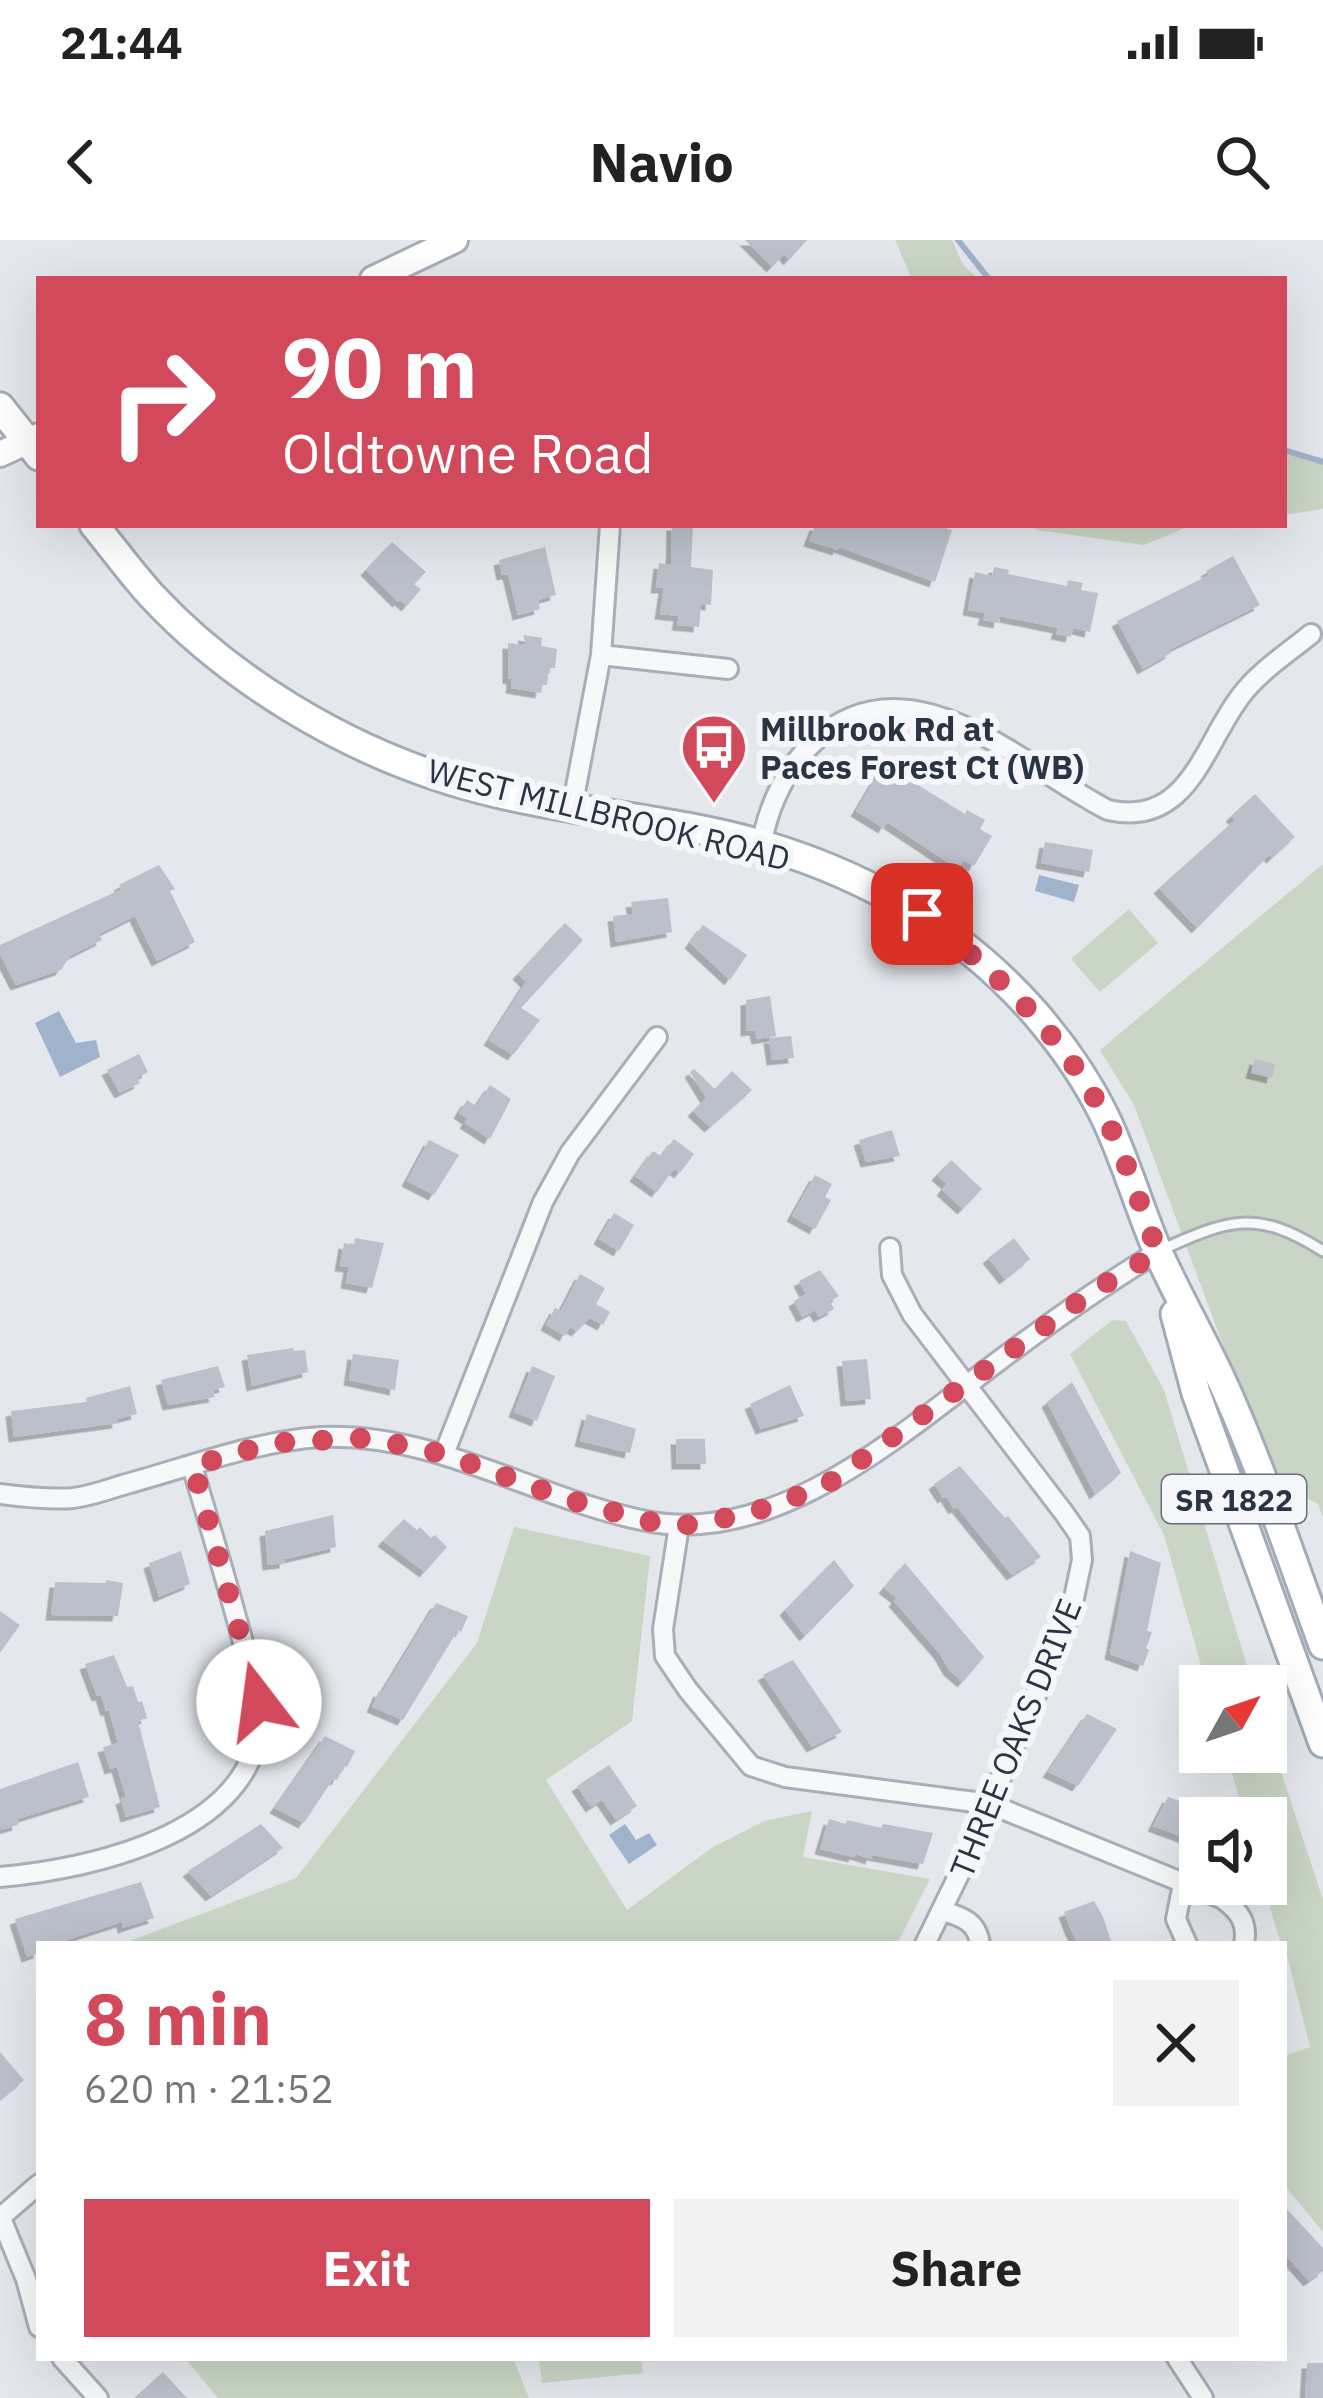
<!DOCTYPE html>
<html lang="en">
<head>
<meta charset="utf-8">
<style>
  :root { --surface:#fff; --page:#f2f2f2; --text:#222; --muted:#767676; --accent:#d1495b }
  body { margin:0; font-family:"IBM Plex Sans",sans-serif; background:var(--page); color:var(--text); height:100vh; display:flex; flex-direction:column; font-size:45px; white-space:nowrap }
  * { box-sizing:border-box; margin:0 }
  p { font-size:39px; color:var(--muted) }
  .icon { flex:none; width:66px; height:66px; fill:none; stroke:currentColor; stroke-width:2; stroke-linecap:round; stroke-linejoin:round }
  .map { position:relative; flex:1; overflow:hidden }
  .drawer { position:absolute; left:36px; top:1701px; width:1251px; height:420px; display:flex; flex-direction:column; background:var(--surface); border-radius:0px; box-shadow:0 12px 48px #0002 }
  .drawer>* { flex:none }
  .guide { position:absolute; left:36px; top:36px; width:1251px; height:252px; border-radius:0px; box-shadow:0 12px 48px #0002; background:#d1495b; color:#fff; overflow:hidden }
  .needle { width:78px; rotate:50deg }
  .controls { position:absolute; left:1179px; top:1425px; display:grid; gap:24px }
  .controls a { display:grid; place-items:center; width:108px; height:108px; border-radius:0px; background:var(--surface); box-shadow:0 12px 48px #0002; font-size:60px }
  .pin { position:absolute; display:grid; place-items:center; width:102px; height:102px; color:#fff; margin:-51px; border-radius:24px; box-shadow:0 6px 18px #0006 }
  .me { position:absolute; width:132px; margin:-66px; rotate:345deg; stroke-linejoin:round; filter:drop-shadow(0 0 9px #0008) }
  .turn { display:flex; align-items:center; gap:42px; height:252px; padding:0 48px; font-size:54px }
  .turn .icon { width:156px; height:156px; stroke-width:2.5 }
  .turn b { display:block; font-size:84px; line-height:102px }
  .round { display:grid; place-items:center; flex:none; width:126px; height:126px; border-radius:0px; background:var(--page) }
  .headline { display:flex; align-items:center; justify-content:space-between; height:204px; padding:0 48px }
  h1 { font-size:72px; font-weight:700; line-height:90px; color:var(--accent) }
  .primary-button { display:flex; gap:24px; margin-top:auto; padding:24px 48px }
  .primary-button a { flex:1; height:138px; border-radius:0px; background:var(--accent); color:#fff; font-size:48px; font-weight:700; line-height:138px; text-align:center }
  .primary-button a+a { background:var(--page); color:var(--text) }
  .status { display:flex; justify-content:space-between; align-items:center; height:84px; padding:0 60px; background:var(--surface); direction:ltr }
  .status svg { height:33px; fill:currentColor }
  header { display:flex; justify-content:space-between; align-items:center; height:156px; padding:0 48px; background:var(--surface); font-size:54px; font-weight:700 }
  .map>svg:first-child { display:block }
</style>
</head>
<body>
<div class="status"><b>21:44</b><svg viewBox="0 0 49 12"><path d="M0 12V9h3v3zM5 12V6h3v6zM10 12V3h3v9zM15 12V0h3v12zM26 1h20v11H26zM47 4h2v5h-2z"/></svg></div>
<header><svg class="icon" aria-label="back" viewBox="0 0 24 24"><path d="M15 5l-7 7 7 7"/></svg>Navio<svg class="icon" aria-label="search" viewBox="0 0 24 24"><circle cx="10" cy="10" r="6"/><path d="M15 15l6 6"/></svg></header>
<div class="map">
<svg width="1323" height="2158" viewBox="0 0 1323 2158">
  <defs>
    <filter id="shadow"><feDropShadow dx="-5.5" dy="5.5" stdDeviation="0" flood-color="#0004"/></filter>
  </defs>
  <rect width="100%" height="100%" fill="#e4e7ec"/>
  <path fill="#c9d6c5" d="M895,0H952L963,25L978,39H912Z
    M1284,211L1323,218V269L1284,275Z
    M1029,285H1192L1144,305L1037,290Z
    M1323,624V1278L1318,1264L1273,1240L1134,865L1100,810Z
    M1129,669L1158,703L1100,752L1071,719Z
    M1112,1080L1126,1081L1164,1150L1253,1446H1207L1164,1295L1070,1114Z
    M514,1287L650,1316L632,1481L546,1540L627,1670L713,1607L764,1581L812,1571L803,1617L930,1639L897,1704H122L296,1638L477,1403Z
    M1266,1486L1323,1660V1992L1284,1945V1816L1310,1807L1284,1704H1281L1263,1644L1266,1578H1245L1226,1512H1266Z
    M185,2118H513L529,2158H218Z
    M539,2118H641L643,2133L542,2143Z"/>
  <path fill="#9fb4cc" d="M1039,635L1079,645L1074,662L1035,651Z
    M59,771L76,803L96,800L100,817L60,837L35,783Z
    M625,1584L636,1600L649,1593L657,1605L629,1624L609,1595Z"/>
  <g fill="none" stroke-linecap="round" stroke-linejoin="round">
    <path stroke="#9fb4cc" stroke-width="6" d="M958,0L989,39
      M1284,210L1323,222"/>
  </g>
  <path fill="#bbc0ca" filter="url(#shadow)" d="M745,0H807L789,20L784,14L772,27Z
    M672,285H693L691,327L713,330L711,365L701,364L699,387L677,385L679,376L660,374L664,348H656L659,323L671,325Z
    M815,285H936L952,290L935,342L839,307L838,310L809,301Z
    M392,302L426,332L414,344L421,349L407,366L400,360L398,362L366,330Z
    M545,307L556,355L538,360L540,369L518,375L508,334L502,335L499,320Z
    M1233,316L1260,365L1169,410L1171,413L1143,429L1117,381L1209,335L1206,331Z
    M994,327L1009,330L1008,334L1067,346L1068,340L1083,343L1081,350L1098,353L1090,392L1073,388L1071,397L1056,394L1058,388L1000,376L999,383L983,380L985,373L968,370L975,332L992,336Z
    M523,395L542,398L541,406L557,409L555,428H549L547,445H542L541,453L511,448L512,439L508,438V403L526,405Z
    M884,524L965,574L967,570L985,580L980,589L992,596L974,626L963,620L958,629L887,582L884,588L856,571Z
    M1255,554L1295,597L1272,618L1269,615L1197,688L1159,648L1235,580L1231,576Z
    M1045,602L1093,610L1089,632L1041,623Z
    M159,625L175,649L170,651L195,702L157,721L135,676L99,694L102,700L70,716L61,730L16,745L0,714V705L122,649L119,645Z
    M668,658L672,692L616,702L613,676L633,674L631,662Z
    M565,683L583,700L521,768L540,780L513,815L489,800L526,742L518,734Z
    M703,685L747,715L730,740L690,703Z
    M770,756L776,796L757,799L755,790L746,791V760Z
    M791,796L794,818L772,820L769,798Z
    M139,814L148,832L137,838L140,843L120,853L107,830Z
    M1255,819L1275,824L1272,838L1251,833Z
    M694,829L715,849L732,831L752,850L710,887L693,871L706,858L690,832Z
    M490,845L511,859L490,899L465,883L468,879L459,873L467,860L476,866Z
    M892,890L900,916L866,922L859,900Z
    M674,899L694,914L680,933L674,929L657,952L635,936L653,911L661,916Z
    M429,900L459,915L434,955L407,941Z
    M951,920L982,949L963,969L942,950L947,944L937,935Z
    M815,935L832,944L825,957L831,960L815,989L792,976Z
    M614,973L634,985L619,1011L599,999Z
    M355,998L384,1003L372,1048L346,1043L349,1027L340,1026L344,1003L354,1005Z
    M1014,998L1030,1019L1005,1039L988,1018Z
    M820,1030L839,1056L830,1061L834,1069L819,1077L815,1070L802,1077L794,1061L806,1054L799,1041Z
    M580,1034L605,1048L596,1064L610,1072L603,1085L590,1078L577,1091L570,1087L565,1096L546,1085L555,1068L561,1071Z
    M293,1108L294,1111L305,1110L308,1132L252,1146L247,1115Z
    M353,1114L399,1120L395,1150L349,1140Z
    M867,1119L871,1159L846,1161L842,1121Z
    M218,1126L225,1147L213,1150L215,1157L168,1165L161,1140Z
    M532,1126L555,1136L537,1181L514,1172Z
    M1072,1142L1121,1233L1095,1254L1047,1162Z
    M790,1145L804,1176L761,1189L750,1164Z
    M130,1146L137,1174L117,1179L118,1183L14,1197L11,1171L87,1162L86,1158Z
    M587,1174L636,1189L630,1213L580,1201Z
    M676,1199H705L706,1224H677Z
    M960,1226L1005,1278L1008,1276L1041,1317L1012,1335L957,1267L954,1269L946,1256L943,1258L934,1244Z
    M333,1275L336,1307L285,1319V1323L268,1325L265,1291Z
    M404,1279L417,1290L420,1287L431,1298L435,1295L447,1307L425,1332L383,1301Z
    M181,1311L190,1344L159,1357L149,1323Z
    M1130,1311L1161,1323L1147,1391L1152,1392L1146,1408L1149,1410L1143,1426L1110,1414Z
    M834,1320L854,1346L805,1396L785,1370Z
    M905,1323L984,1417L963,1442L949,1430L940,1414L894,1361L897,1358L884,1348Z
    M106,1340L123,1343L118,1376L51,1375L55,1342L106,1343Z
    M436,1363L468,1376L461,1392L458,1390L403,1480L372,1467L379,1451L382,1452Z
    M0,1371L20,1385L0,1413Z
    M114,1415L127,1447L133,1446L138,1462L142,1461L147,1478L138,1481L160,1567L126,1577L121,1559L126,1557L117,1527L110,1529L103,1507L118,1503L109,1470L106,1471L101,1455L97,1456L85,1424Z
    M793,1420L842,1492L812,1507L763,1435Z
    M1087,1474L1117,1489L1078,1546L1048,1532Z
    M325,1496L355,1511L347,1527L344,1526L337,1540L333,1539L304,1583L275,1568Z
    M78,1522L89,1557L17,1579L18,1585L0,1590V1549Z
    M609,1525L637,1566L616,1580L602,1560L591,1567L577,1546Z
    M1168,1557L1200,1568L1186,1598L1153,1586Z
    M829,1579L846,1584L847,1580L881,1588L883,1584L933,1593L923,1624L872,1615L871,1619L855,1614L854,1617L820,1609Z
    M261,1584L283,1608L211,1656L188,1631Z
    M141,1642L154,1678L123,1688L122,1682L54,1704H39V1713L27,1717L15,1679Z
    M1094,1661L1103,1677L1112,1704H1078L1070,1688L1064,1672Z
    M0,1812L24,1840L0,1860Z
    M1284,1966L1323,2008V2031L1309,2041L1284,2013Z
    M1307,2123H1323V2158H1305Z
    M163,2132L187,2158H134Z"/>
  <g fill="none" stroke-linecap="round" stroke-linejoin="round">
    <g stroke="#a9aeb7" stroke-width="15">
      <path id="service" d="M1161,1010C1229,979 1257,969 1323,1011"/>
    </g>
    <g stroke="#a9aeb7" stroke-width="24">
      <path id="minor" d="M601,415L728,429
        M572,568L601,415L610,285
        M761,605C769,565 786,527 816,500C911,415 1023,527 1108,570C1188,588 1203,506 1240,457C1258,432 1288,413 1311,394
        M890,1008L892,1035L912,1074L1064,1273L1080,1296L1082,1320L1071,1372L967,1618L925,1704
        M444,1214L543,962L570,913L657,797
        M0,1254C23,1257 50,1260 73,1258C90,1256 109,1249 126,1244C189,1227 255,1201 321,1197C436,1192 536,1259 646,1281C777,1307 903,1192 1000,1120C1052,1081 1103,1045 1158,1012
        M679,1286L663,1389L665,1416L688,1450L751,1526L785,1537L990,1564L1223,1659C1240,1672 1248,1683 1244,1704
        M0,1637C93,1629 267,1591 259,1467C258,1443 247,1418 241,1395C226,1339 209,1283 192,1226
        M1183,1644L1176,1679L1187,1704
        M943,1671C963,1677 977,1682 980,1704
        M0,1976L26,2039L39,2087
        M1,1977L39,1944
        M62,2118L98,2158
        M1177,2118L1203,2158"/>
    </g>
    <g stroke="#a9aeb7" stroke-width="30">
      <path id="secondary" d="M373,39L455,0
        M0,214L39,196"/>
    </g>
    <g stroke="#a3abb8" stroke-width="33">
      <path id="primary" d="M0,167L39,216
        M94,285C113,308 131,333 151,355C229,439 340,506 449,540C550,572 658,575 760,604C866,635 961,689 1034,772C1061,803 1087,840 1105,877C1126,921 1139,968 1158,1012C1179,1059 1205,1103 1226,1150C1263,1233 1292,1320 1323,1405
        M1175,1074L1196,1153L1323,1503"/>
    </g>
    <use href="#service" stroke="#f7f8fa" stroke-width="9"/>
    <use href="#minor" stroke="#f7f8fa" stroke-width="18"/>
    <use href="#secondary" stroke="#fff" stroke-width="24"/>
    <use href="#primary" stroke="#fff" stroke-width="27"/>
  </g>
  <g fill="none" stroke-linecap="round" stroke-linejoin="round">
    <path stroke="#d1495b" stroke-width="21" stroke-dasharray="0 37.8" d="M259,1462L193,1226L272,1203L367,1198L444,1214L567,1259L647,1281L680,1286L748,1274L825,1246L1093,1051L1158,1012C1140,966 1126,916 1103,873C1059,790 995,732 922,674"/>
  </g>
  <defs>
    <g id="bus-pin" transform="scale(3.45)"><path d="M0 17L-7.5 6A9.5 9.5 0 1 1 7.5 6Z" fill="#d1495b" stroke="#f4f6f9"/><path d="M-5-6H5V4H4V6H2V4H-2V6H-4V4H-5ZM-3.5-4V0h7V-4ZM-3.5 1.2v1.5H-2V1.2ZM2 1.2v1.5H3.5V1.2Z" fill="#fff"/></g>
  </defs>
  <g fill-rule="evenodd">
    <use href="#bus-pin" x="714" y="507"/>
  </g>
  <g text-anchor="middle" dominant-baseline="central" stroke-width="12" stroke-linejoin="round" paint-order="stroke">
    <rect fill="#f4f6f9" stroke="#676e7b" stroke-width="3" x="1162" y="1235" width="144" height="48" rx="9"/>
    <g font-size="30" font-weight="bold" fill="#2b3445">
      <text x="1234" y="1259">SR 1822</text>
    </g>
    <g font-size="33" font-weight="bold" fill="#2b3445" stroke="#f4f6f9" text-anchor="start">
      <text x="760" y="488">Millbrook Rd at<tspan x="760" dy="38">Paces Forest Ct (WB)</tspan></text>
    </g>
    <g font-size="33" fill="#2b3445" stroke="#f4f6f9">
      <text transform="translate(609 574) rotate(14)">WEST MILLBROOK ROAD</text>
      <text transform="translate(1015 1498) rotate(-68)">THREE OAKS DRIVE</text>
    </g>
  </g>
</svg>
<div class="controls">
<a><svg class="needle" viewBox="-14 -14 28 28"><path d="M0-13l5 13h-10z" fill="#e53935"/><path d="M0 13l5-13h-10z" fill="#767676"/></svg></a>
<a><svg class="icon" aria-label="sound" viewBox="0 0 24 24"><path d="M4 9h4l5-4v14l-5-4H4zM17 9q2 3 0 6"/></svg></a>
</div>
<div class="pin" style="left:922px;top:674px;background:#d93025"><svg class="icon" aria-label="arrive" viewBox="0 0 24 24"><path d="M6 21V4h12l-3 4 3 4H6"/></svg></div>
<svg class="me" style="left:259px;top:1462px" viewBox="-20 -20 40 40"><circle r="19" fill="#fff"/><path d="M0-13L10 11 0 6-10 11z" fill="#d1495b"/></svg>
<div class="guide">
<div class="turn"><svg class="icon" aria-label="right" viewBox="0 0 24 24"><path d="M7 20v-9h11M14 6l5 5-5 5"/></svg><div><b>90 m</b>Oldtowne Road</div></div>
</div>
<section class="drawer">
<div class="headline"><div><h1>8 min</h1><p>620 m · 21:52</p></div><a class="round"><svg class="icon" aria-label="close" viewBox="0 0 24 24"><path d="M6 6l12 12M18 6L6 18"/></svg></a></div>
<div class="primary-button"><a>Exit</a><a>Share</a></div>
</section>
</div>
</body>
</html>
